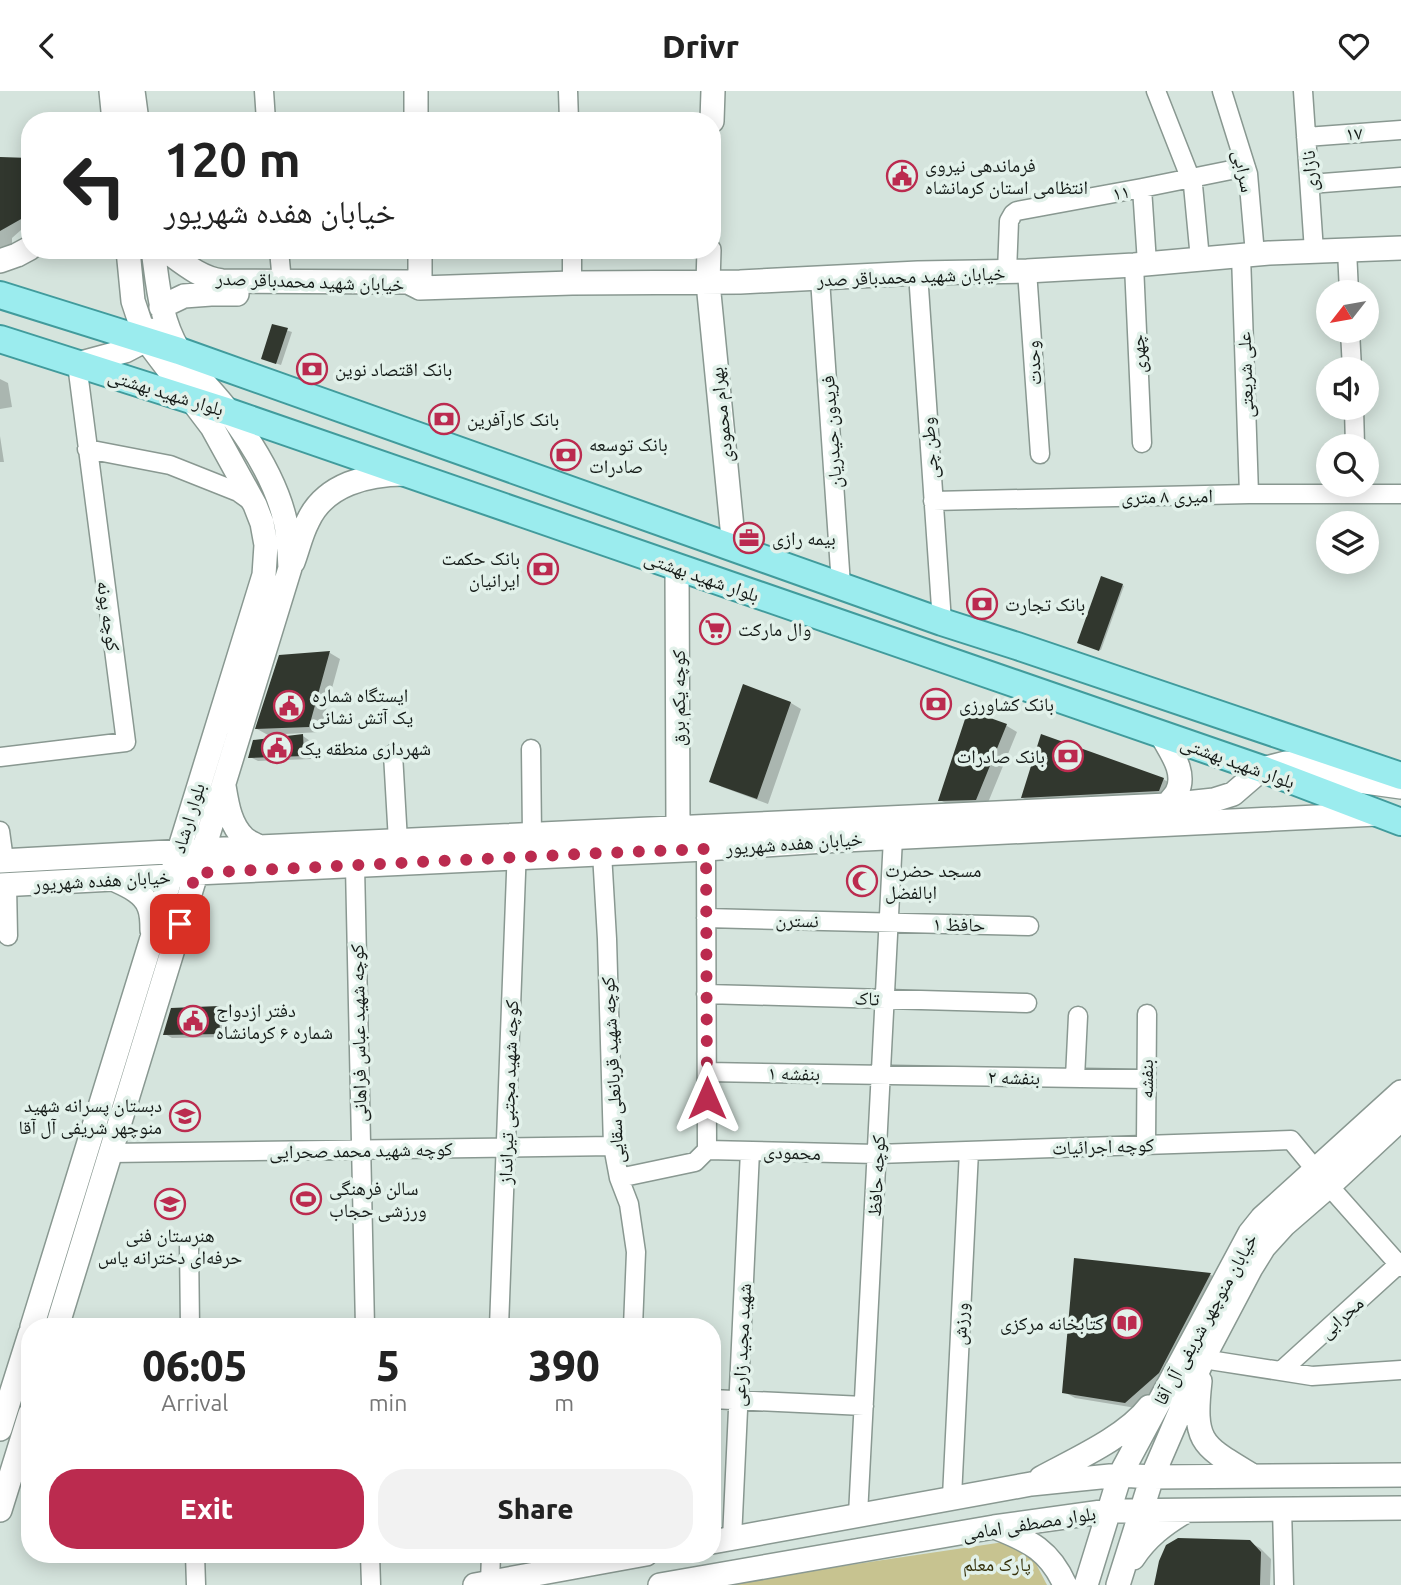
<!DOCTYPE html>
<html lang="en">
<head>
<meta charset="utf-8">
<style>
  :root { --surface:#fff; --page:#f2f2f2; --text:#222; --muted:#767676; --accent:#bb2b4f }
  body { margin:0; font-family:Ubuntu,"Noto Naskh Arabic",sans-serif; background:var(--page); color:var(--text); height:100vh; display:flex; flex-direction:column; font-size:26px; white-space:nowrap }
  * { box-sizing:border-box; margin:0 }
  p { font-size:23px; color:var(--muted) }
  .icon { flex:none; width:38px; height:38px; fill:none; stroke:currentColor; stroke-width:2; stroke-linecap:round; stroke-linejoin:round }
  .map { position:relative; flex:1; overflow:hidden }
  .sheet { position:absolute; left:21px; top:1227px; width:700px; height:245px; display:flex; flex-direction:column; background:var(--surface); border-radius:28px; box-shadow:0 4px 18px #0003 }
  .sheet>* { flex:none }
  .hud { position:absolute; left:21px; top:21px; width:700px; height:147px; border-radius:28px; box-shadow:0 4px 18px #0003; background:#fff; color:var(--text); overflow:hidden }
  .needle { width:46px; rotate:239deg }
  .buttons { position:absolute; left:1316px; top:189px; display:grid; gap:14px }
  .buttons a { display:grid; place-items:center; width:63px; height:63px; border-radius:50%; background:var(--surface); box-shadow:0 4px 18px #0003; font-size:35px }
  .pin { position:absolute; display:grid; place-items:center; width:60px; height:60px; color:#fff; margin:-30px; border-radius:14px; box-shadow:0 4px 10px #0006 }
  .me { position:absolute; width:77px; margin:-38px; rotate:0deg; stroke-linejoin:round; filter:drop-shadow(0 0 5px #0008) }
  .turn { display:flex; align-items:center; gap:24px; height:147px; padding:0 28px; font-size:32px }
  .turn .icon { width:91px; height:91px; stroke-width:2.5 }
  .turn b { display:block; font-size:49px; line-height:60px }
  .eta { display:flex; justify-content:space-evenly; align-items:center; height:119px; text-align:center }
  .eta b { font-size:42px; font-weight:800; line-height:49px }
  .cta { display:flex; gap:14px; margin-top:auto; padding:14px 28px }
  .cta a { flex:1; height:80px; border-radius:28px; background:var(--accent); color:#fff; font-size:28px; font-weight:800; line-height:80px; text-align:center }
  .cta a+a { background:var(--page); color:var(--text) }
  header { display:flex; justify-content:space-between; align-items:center; height:91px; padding:0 28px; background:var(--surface); font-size:32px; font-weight:800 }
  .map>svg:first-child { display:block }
</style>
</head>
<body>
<header><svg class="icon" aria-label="back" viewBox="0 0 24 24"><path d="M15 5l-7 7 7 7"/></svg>Drivr<svg class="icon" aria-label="heart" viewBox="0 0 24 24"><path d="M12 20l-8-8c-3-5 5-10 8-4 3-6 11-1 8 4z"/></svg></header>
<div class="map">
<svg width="1401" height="1494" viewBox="0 0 1401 1494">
  <rect width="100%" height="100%" fill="#d5e4dd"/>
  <path fill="#c7c390" d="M1004,1451L1034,1469L1047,1494H714Z"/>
  <path fill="#0003" d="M0,67L30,69V135L21,139L12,147V153L15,158L0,159Z
    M273,235L292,241L281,274L268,270Z
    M0,288L8,292L12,316L0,318Z
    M0,345L4,371H0Z
    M1103,487L1124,495L1101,559L1079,551Z
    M330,562L340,568L320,641L268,644L257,638L280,566Z
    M744,596L791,612L801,618L768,713L722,696L711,690Z
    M969,621L1007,635L1017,641L987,714L951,715L940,709Z
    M303,645L310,650L311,668L258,670L250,666Z
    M1163,688L1173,694L1170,705L1033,713L1023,707Z
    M219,917L227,922V946L172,947L165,943Z
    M1076,1169L1211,1184L1221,1190L1169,1288L1136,1317L1075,1307L1064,1301Z
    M1249,1451L1260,1457L1271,1468L1270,1494H1155Z"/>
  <path fill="#31372e" d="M0,66L30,67V123L0,140Z
    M272,233L288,237L276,273L261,268Z
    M1101,485L1123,493L1099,560L1077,552Z
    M330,560L309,636L255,638L279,564Z
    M743,593L791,611L757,708L709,691Z
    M968,619L1007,633L976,709L938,710Z
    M303,643L304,665L248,667L253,649Z
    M1041,643L1164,687L1159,700L1021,707Z
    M219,915L220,943L163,944L171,917Z
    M1074,1167L1211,1182L1159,1282L1125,1312L1062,1302Z
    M1178,1447L1250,1449L1261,1461L1260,1494H1154L1159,1470L1166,1454Z"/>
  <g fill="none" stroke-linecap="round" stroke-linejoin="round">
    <g stroke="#899891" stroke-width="21">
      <path id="street" d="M264,0L266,30
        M568,0L569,30
        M1156,0L1193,94L1200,168
        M1222,0L1248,83L1255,163
        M1303,0L1314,160
        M1306,46L1401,39
        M1310,93L1401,86
        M1142,97L1147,172
        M279,159L282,191
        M572,159V192
        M1347,159L1349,201
        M1241,164L1249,403
        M1134,174L1142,352
        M1027,180L1040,363
        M1007,181L1009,130L1013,123L1017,120L1142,97L1246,76
        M918,182L942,531
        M820,188L841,494
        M1350,240L1352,278
        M1354,317L1355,355
        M87,358L170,374L238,401L252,411
        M933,410L1249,403H1401
        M531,658L532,744
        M393,663L398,750
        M0,666L126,651L77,273
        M0,740L4,769
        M706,758L707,1059
        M602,762L607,848L613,1055L619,1087L629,1113L636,1161L633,1236
        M355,775L365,1236
        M7,794L8,845
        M706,827L1029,835
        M706,903L1027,912
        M707,981L1146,988
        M1075,987L1078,925
        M1146,1053L1147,923
        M707,1059L877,1063L1291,1049L1329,1095L1401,1176
        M110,1062L613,1055
        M619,1087L695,1071L707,1059
        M189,1153L190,1236
        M499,1236L517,756
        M1203,1268L1312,1285L1401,1279
        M1281,1280L1401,1171
        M712,1308L864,1315
        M952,1406L969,1060
        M1282,1417L1284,1494
        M858,1424L893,747
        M732,1448L750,1060
        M195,1463L196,1494
        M370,1463L371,1494
        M490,1492L491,1463"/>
    </g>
    <g stroke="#899891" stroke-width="26">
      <path id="secondary" d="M111,0L114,30
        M133,0L137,30
        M416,0V30
        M712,30L713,0
        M165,159C183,172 200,187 222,190L408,191L420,197L572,192L740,191L918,182L1027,180L1134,174L1269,162L1401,157
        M420,159V197
        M709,159L708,192L734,457
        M0,170L17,164L30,157
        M161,216L184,205L211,203H237
        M77,273L125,260L146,249L150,239
        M293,471C298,458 301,443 308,430C325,393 368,383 405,383
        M677,476L678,737
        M1161,643C1170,660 1187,681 1177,701C1175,705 1170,710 1167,714
        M224,695C227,713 230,734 244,747C248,751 255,753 259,756
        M0,770L259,756L1167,714L1214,709L1233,703L1262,678L1286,672L1299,673L1351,689L1401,696
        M113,788C126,794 144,801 149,816C152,823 152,832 152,839
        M0,794L170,785L196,782L706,758L824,750L1377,723
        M32,1236L264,484L266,454L262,432L255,414L212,336L146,249L133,210L128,159
        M57,1236L290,477C289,461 289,445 285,429C276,390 252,352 228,320C213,300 190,279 178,258C160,228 158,193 153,159
        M1200,1290C1193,1353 1202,1354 1253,1385
        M0,1338L30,1243
        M1041,1387C1074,1369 1126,1346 1149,1316
        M0,1419L30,1323
        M997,1437C1030,1450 1050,1460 1065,1494
        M712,1451L1031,1393L1120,1384L1152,1386L1401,1384
        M1133,1467C1147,1446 1164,1433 1186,1420
        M475,1494L646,1463
        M660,1494L994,1436L1109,1420L1401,1417
        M1086,1494L1120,1384L1250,1142L1262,1127L1401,1001
        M1118,1494L1152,1386L1203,1268L1251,1177L1264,1156L1284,1134L1329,1095L1401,1028"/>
    </g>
    <g stroke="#419b9c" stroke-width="30">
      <path id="primary" d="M0,204L179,260L942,531L1017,555L1401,685
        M0,248L229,321L1262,678L1401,731"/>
    </g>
    <use href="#street" stroke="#fff" stroke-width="18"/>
    <use href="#secondary" stroke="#fff" stroke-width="23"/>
    <use href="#primary" stroke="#9becee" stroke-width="26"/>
  </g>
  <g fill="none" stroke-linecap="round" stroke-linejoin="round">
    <path stroke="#bb2b4f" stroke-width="12" stroke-dasharray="0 21.6" d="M180,833L196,782L602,762L706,758L707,1007"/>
  </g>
  <defs>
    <g id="civic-ring" transform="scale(1.575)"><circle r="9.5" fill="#e2f1ea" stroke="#bb2b4f" stroke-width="1.5"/><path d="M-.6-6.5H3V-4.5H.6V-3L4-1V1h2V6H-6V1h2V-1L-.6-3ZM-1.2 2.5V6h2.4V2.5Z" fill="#bb2b4f"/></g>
    <g id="bank-ring" transform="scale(1.575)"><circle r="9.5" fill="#e2f1ea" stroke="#bb2b4f" stroke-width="1.5"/><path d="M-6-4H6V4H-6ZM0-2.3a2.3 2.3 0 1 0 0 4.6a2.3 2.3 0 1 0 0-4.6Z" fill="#bb2b4f"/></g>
    <g id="office-ring" transform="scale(1.575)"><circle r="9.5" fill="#e2f1ea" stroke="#bb2b4f" stroke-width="1.5"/><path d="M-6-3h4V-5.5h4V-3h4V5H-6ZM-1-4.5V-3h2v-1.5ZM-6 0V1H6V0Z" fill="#bb2b4f"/></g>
    <g id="supermarket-ring" transform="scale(1.575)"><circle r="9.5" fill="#e2f1ea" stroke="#bb2b4f" stroke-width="1.5"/><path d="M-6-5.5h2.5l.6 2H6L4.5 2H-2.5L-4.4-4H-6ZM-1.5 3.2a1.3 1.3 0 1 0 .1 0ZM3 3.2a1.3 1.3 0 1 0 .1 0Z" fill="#bb2b4f"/></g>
    <g id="mosque-ring" transform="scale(1.575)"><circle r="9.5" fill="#e2f1ea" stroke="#bb2b4f" stroke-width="1.5"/><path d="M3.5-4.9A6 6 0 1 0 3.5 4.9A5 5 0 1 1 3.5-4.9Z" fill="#bb2b4f"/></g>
    <g id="school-ring" transform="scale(1.575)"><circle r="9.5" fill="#e2f1ea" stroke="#bb2b4f" stroke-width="1.5"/><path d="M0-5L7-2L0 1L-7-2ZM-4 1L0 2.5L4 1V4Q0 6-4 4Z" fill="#bb2b4f"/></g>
    <g id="stadium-ring" transform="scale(1.575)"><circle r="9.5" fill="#e2f1ea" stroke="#bb2b4f" stroke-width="1.5"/><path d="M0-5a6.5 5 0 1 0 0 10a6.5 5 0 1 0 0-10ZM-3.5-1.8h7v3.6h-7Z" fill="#bb2b4f"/></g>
    <g id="library-ring" transform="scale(1.575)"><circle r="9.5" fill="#e2f1ea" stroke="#bb2b4f" stroke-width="1.5"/><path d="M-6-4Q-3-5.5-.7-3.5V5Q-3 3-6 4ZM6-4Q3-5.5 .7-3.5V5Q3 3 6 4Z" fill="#bb2b4f"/></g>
  </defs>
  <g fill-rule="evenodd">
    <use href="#civic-ring" x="902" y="85"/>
    <use href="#bank-ring" x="312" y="278"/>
    <use href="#bank-ring" x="444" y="328"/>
    <use href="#bank-ring" x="566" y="364"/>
    <use href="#office-ring" x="749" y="447"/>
    <use href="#bank-ring" x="543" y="478"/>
    <use href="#bank-ring" x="982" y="513"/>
    <use href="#supermarket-ring" x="715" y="538"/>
    <use href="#bank-ring" x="936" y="613"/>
    <use href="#civic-ring" x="289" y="615"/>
    <use href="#civic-ring" x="277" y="657"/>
    <use href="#bank-ring" x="1068" y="665"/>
    <use href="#mosque-ring" x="862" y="790"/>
    <use href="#civic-ring" x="193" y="930"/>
    <use href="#school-ring" x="185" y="1025"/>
    <use href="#stadium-ring" x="306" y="1108"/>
    <use href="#school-ring" x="170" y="1113"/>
    <use href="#library-ring" x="1127" y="1232"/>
  </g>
  <g text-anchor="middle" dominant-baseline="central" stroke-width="7" stroke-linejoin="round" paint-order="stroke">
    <g font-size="19" fill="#141a17" stroke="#e2f1ea">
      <text transform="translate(1354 42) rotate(-4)">۱۷</text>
      <text transform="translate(1244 80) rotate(78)">سرابی</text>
      <text transform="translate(1309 80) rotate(-94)">نازاری</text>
      <text transform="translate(1121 101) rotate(-10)">۱۱</text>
      <text transform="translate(911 185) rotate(-2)">خیابان شهید محمدباقر صدر</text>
      <text transform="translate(310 190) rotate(2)">خیابان شهید محمدباقر صدر</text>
      <text transform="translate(1138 263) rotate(-93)">چهری</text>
      <text transform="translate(1033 272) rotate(-94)">وحدت</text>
      <text transform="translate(1245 284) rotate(-92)">علی شریعتی</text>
      <text transform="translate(166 301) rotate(17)">بلوار شهید بهشتی</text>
      <text transform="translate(721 324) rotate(-96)">بهرام محمودی</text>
      <text transform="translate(831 341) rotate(-94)">فریدون حیدریان</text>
      <text transform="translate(929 357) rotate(-94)">وطن چی</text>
      <text transform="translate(1167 405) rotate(-1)">امیری ۸ متری</text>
      <text transform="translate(702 485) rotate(19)">بلوار شهید بهشتی</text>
      <text transform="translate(109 525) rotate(82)">کوچه پونه</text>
      <text transform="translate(678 607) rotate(-90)">کوچه یکم برق</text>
      <text transform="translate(1238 671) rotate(20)">بلوار شهید بهشتی</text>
      <text transform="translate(188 727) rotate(-73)">بلوار ارشاد</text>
      <text transform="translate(794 752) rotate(-4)">خیابان هفده شهریور</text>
      <text transform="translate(102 789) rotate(-3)">خیابان هفده شهریور</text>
      <text transform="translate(797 829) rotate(1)">نسترن</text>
      <text transform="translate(959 833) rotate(1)">حافظ ۱</text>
      <text transform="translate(867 907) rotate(2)">تاک</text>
      <text transform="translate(358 942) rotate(-91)">کوچه شهید عباس فراهانی</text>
      <text transform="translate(612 979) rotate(-93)">کوچه شهید قربانعلی سقایی</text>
      <text transform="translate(794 982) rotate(1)">بنفشه ۱</text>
      <text transform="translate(1014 986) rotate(1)">بنفشه ۲</text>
      <text transform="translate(1146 988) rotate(-90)">بنفشه</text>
      <text transform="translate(508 1001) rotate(-88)">کوچه شهید مجتبی تیرانداز</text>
      <text transform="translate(1103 1055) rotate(-2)">کوچه اجرائیات</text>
      <text transform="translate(361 1059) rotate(-1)">کوچه شهید محمد صحرایی</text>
      <text transform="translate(792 1061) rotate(2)">محمودی</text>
      <text transform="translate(876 1085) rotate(-87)">کوچه حافظ</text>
      <text transform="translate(1341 1226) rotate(-42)">محرابی</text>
      <text transform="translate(1205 1228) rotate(-61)">خیابان منوچهر شریفی آل آقا</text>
      <text transform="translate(960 1233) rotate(-87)">ورزش</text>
      <text transform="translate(741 1254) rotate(-87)">شهید مجید زارعی</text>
      <text transform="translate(1029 1432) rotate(-9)">بلوار مصطفی امامی</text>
    </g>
    <g font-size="19" fill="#141a17" stroke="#e2f1ea" text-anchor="start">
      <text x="925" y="74">فرماندهی نیروی<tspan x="925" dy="22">انتظامی استان کرمانشاه</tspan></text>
      <text x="335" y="278">بانک اقتصاد نوین</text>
      <text x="467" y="328">بانک کارآفرین</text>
      <text x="589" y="353">بانک توسعه<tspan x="589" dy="22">صادرات</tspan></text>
      <text x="772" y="447">بیمه رازی</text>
      <text x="520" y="467" text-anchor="end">بانک حکمت<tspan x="520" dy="22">ایرانیان</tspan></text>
      <text x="1005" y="513">بانک تجارت</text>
      <text x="738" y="538">وال مارکت</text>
      <text x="312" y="604">ایستگاه شماره<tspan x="312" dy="22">یک آتش نشانی</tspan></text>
      <text x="959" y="613">بانک کشاورزی</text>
      <text x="300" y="657">شهرداری منطقه یک</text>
      <text x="1045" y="665" text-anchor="end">بانک صادرات</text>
      <text x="885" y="779">مسجد حضرت<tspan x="885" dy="22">ابالفضل</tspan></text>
      <text x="216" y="919">دفتر ازدواج<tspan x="216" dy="22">شماره ۶ کرمانشاه</tspan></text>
      <text x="162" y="1014" text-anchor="end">دبستان پسرانه شهید<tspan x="162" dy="22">منوچهر شریفی آل آقا</tspan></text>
      <text x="329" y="1097">سالن فرهنگی<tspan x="329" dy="22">ورزشی حجاب</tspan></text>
      <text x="170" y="1144" text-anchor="middle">هنرستان فنی<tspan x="170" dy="22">حرفه‌ای دخترانه یاس</tspan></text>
      <text x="1104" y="1232" text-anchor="end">کتابخانه مرکزی</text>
    </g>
    <g font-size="19" fill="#35310a" stroke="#e2f1ea">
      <text x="997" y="1473">پارک معلم</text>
    </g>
  </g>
</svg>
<div class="buttons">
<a><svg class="needle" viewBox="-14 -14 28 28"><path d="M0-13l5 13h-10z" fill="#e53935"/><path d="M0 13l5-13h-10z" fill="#767676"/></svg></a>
<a><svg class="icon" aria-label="sound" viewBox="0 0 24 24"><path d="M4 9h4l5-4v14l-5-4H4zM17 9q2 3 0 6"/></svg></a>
<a><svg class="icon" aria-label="search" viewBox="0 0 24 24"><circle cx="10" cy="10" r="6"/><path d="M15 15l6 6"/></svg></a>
<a><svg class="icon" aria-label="layers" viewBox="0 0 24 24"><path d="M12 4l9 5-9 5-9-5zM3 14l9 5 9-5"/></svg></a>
</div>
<div class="pin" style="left:180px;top:833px;background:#d93025"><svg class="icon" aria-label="arrive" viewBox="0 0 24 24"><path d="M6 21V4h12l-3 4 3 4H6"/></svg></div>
<svg class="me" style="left:707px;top:1007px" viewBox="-20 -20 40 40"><path d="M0-17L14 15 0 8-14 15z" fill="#bb2b4f" stroke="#fff" stroke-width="4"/></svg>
<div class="hud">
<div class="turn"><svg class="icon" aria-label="left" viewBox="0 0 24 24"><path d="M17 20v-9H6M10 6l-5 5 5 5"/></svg><div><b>120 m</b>خیابان هفده شهریور</div></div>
</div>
<section class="sheet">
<div class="eta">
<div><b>06:05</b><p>Arrival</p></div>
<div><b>5</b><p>min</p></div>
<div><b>390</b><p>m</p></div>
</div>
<div class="cta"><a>Exit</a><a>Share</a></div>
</section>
</div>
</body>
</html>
